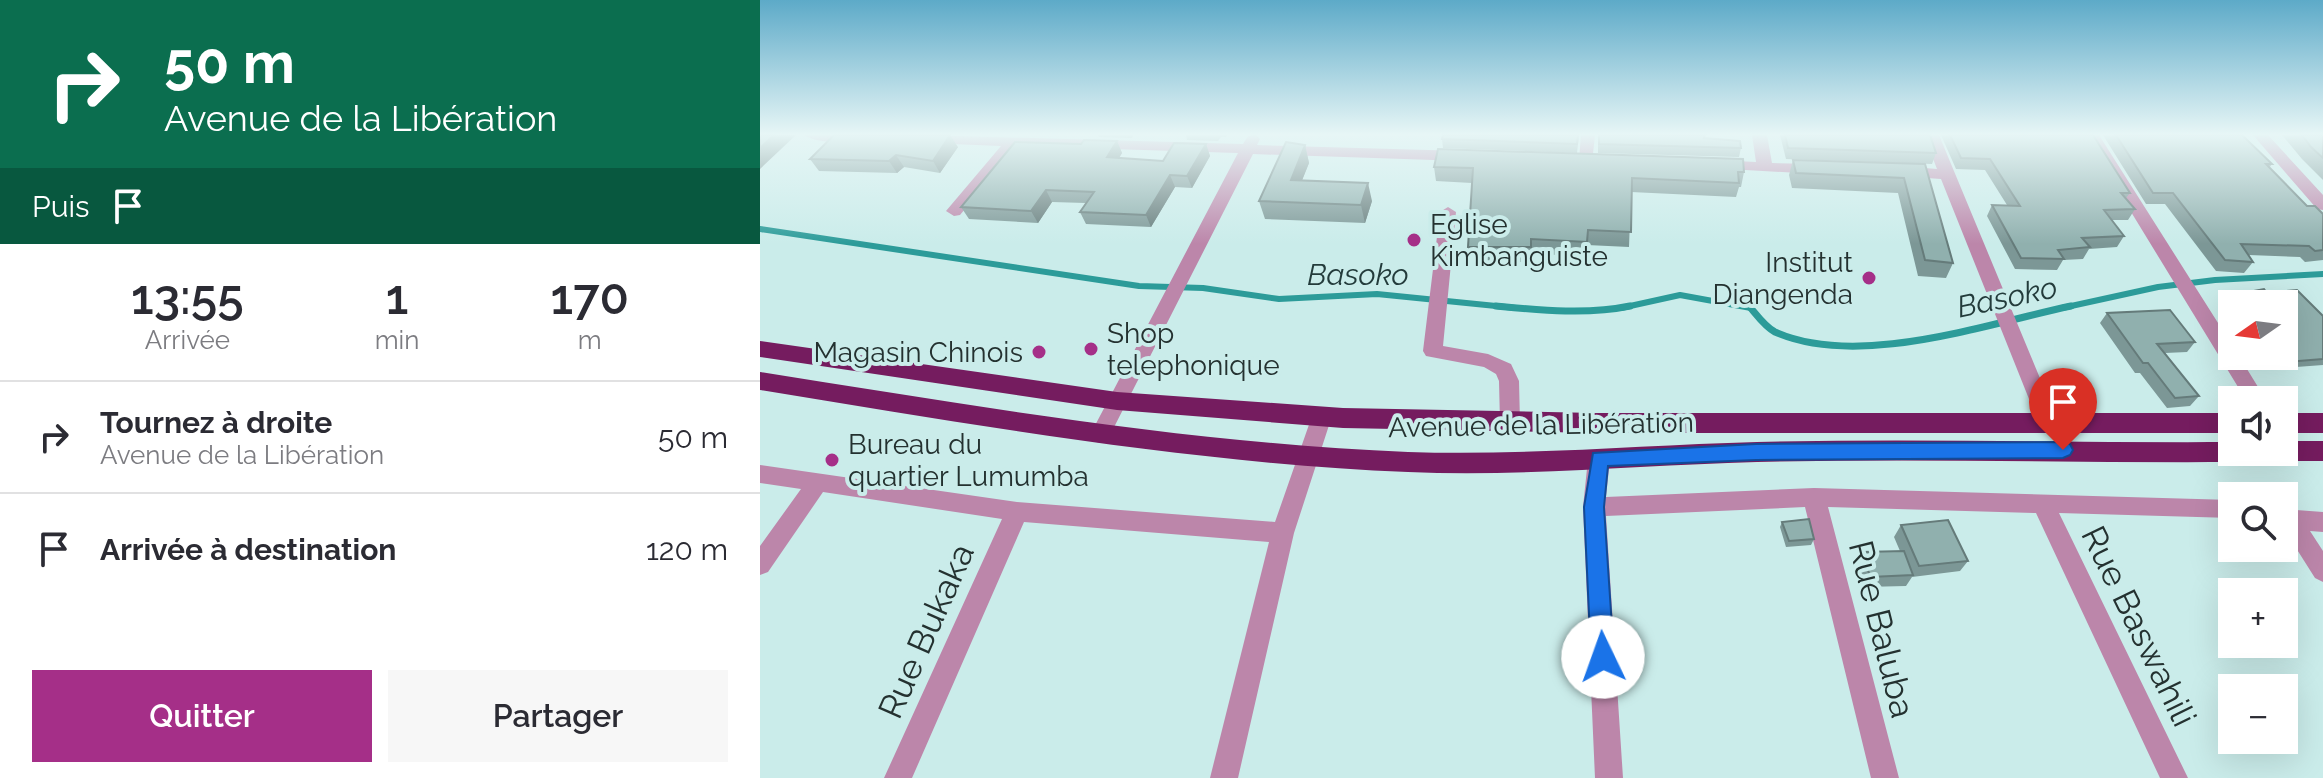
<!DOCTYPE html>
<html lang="fr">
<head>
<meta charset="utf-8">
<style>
  :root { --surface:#fff; --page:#f7f7f7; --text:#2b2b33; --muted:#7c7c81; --line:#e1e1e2; --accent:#a52f88 }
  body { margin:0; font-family:Raleway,sans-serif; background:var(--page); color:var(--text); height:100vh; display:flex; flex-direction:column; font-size:30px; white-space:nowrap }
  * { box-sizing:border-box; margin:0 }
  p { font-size:26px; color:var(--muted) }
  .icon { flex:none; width:44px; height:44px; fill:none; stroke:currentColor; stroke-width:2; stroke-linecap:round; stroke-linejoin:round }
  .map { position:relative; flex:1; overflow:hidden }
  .sheet { display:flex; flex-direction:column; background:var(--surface); width:760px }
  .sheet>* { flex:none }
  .guide { background:#0b6e4f; color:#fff; overflow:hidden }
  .needle { width:52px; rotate:256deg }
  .controls { position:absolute; left:1458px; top:290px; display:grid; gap:16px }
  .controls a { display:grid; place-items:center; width:80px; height:80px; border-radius:0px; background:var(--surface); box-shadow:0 8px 32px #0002; font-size:40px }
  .pin { position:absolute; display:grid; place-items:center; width:68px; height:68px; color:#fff; margin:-82px -34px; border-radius:50% 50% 50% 0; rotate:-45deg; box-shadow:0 0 8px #0007 }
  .pin .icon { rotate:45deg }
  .me { position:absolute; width:88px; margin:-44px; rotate:357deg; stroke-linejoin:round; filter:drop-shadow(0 0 6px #0008) }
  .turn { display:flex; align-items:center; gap:28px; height:168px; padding:0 32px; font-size:36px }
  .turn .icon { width:104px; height:104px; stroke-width:2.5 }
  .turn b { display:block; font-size:56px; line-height:68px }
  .then { display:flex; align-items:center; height:76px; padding:0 32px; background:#0003; gap:16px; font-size:30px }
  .eta { display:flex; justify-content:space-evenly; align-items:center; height:136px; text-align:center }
  .eta b { font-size:48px; font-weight:600; line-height:56px }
  .primary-button { display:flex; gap:16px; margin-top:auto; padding:16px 32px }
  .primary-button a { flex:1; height:92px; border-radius:0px; background:var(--accent); color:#fff; font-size:32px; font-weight:600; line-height:92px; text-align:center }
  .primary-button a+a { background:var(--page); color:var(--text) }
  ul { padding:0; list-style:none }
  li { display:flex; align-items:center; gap:24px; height:112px; padding:0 32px; border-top:2px solid var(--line) }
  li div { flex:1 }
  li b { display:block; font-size:30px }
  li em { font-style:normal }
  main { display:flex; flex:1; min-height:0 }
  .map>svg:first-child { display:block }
</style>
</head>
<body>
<main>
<section class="sheet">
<div class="guide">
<div class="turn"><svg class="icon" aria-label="right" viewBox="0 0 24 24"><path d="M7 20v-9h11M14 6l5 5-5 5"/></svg><div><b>50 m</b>Avenue de la Libération</div></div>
<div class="then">Puis<svg class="icon" aria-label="arrive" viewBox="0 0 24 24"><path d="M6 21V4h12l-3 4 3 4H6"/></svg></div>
</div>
<div class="eta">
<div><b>13:55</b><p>Arrivée</p></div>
<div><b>1</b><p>min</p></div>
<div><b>170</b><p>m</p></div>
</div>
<ul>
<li><svg class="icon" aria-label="right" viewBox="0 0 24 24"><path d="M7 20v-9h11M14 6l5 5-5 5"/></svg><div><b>Tournez à droite</b><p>Avenue de la Libération</p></div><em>50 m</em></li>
<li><svg class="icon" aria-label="arrive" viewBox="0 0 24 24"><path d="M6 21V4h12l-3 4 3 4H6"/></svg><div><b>Arrivée à destination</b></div><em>120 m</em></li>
</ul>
<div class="primary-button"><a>Quitter</a><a>Partager</a></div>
</section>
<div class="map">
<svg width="1563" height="778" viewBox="0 0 1563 778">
  <rect width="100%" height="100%" fill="#caecea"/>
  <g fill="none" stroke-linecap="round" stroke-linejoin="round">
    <path stroke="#2c9b99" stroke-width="6" d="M0,229L379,286L443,288L519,299L617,294L756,308
      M861,308L920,295L991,308
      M1302,308L1398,287L1455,280L1563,274"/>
    <path stroke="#2c9b99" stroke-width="7" d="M736,306C779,310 827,315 870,306
      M989,306C996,314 1005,327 1015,332C1098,369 1226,324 1311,306"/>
    <path fill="#bc86aa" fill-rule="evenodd" d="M44,135H106L107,137C96,146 55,143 44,135Z
      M165,135L483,144L488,136L496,135L500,139L497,145L704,151L712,156L704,161L493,154L347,441L340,443L333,441L330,435L478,153L257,146L200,215L194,216L186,211L241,146L168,143L161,139Z
      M821,135H835L832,163L827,165L819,160Z
      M992,135H1007L1012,163L1056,164L1064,169L1056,174L951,168L948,165L956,160L996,162Z
      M1164,135H1179L1299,424L1296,430H1282L1279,424L1181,179L1140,176L1132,171L1140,166L1177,169Z
      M1324,135H1339L1472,345V356H1479L1506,400H1486Z
      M1493,135H1508L1563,195V210L1557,209Z
      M688,207L696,212L683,346L728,354L751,364L759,381L760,423L757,429H743L740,423L739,381L736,374L724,367L666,356L663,351L680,212Z
      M562,408L569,410L572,416L534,533L478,778H450L509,542L264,522L152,778H124L242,519L63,492L8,572L0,575V546L41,489L0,483V465L257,502L515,522L552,416L555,410Z
      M839,450L847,453L850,459L846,497L1054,488L1472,500V518L1299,513L1428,778H1400L1276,513L1068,507L1139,778H1111L1045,507L846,516L863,778H835L823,507L828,459L831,453Z
      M1524,509L1563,512V532L1550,531L1563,551V582L1555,578L1524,529Z"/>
    <path fill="#751c5f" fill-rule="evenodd" d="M0,341L357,392L583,408L836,413H1472V433H836L583,428L357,410L0,357Z
      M0,372C215,406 430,443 648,452C764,456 881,445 997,442C1155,438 1314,443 1472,442V452H1485L1481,459L1472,462C1314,463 1155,458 997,462C880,465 764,477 648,472C430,463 215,425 0,390Z
      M1524,413H1563V433H1524Z
      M1524,441H1563V461H1524L1515,458L1512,452H1524Z"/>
  </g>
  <path fill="#7c9796" d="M338,135H373L372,138L339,137Z
    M426,135H467L466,137H461L458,141L427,140Z
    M819,135L817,153L683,148L682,139Z
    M838,135L944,138L981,148L979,157L838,153Z
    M1020,135H1170L1176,153L1172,164L1026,159Z
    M1181,135H1333L1370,193L1366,198L1375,209L1368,220H1352L1364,236L1357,247L1329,249L1323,259L1303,260L1297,270L1255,269L1227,216L1232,205H1247L1225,170L1196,169Z
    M1343,135H1482L1512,164L1509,168L1547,206L1563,214V260L1545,262L1540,257L1489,255L1493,262L1484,273L1456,271L1405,204H1386Z
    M1522,135H1563V180L1542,159Z
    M357,141L362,153L359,158L403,161L446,144L450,156L432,188L415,187L391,227L326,224L320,212L326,203L292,202L278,223L209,219L201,207Z
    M545,145L549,163L542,180L612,201L605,223L505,219L499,201Z
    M198,147L180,173L144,167L137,173L59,171L50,159Z
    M1033,160L1165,164L1193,263L1186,278L1158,276L1138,193L1032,188L1029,175Z
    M674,167L984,172L981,187H979L976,197L871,192L869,247L827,245V256L771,254V262H709L708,247L712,183L676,181Z
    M1507,293L1563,316V365L1510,369L1502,356H1524V304H1472V313L1461,302L1466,296Z
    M1347,313L1435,342L1427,352L1405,353L1439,396L1430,406L1407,408L1380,373H1375L1340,323Z
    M1022,522L1054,539L1051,545L1026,547L1020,527Z
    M1141,525L1208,561L1200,571L1152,577L1146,586L1104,587L1097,563L1103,552L1140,551L1134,537Z"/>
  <path fill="#657b7a" d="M14,135H36L0,169V148Z
    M190,135L198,147L180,173L173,161Z
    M357,141L362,153L352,169L347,157Z
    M446,144L450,156L432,188L427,176Z
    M545,145L549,163L535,198L531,180Z
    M136,155L144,167L137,173L129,161Z
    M410,175L415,187L391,227L386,215Z
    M608,183L612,201L605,223L601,205Z
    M286,190L292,202L278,223L271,211Z"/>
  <path fill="#90b0ae" stroke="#657b7a" stroke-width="2" d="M0,135H14L0,148Z
    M74,135H190L173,161L136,155L129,161L50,159Z
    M683,135H818L817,144L682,139Z
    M839,135H945L944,138L980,141L981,148L839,144Z
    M1025,135H1170L1176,153L1028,148Z
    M1190,135H1333L1370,193H1361L1375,209L1344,210L1364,236L1322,238L1330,247L1298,250L1304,259L1261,258L1232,205L1260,206L1230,159L1201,158Z
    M1356,135H1482L1512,164H1506L1547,206H1555L1563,214V250L1555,251L1549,246L1481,244L1493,262L1465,260L1413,193H1393Z
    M1542,135H1563V158L1551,147Z
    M324,140L357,141L347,157L403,161L414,143L446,144L427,176L410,175L386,215L320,212L334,192L286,190L271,211L201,207L255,142L321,144Z
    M526,142L545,145L531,180L608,183L601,205L499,201Z
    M678,149L983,159L984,172H978L979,183L872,178L871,232L828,230L827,242L771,239V247H708L713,168L674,167Z
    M1033,160L1165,164L1193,263L1165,260L1144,178L1036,173Z
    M1504,289L1507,293L1537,290L1563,316V359L1515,363L1511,356H1524V304H1475L1466,296Z
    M1410,310L1435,342L1397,344L1439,396L1415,398L1388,363H1383L1347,313Z
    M1049,519L1054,539L1029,541L1022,522Z
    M1188,520L1208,561L1159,566L1141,525Z
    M1144,551L1153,575L1110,577L1103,552Z"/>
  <linearGradient id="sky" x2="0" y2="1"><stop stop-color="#5daac8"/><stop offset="0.55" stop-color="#e7f6f6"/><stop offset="1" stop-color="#e7f6f6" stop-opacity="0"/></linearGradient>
  <rect width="1563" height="244" fill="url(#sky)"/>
  <path fill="#1a73e8" stroke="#114b97" stroke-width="2" d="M1303,442L1310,444L1313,450L1310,455L1303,458L996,460L848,466L844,507L854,657L851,665L843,668L834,665L831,657L824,507L833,453L996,444Z"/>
  <g fill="#a52f88" stroke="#caecea" stroke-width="3">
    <circle cx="654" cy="240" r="8"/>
    <circle cx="1109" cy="278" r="8"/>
    <circle cx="331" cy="349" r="8"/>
    <circle cx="279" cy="352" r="8"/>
    <circle cx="72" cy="460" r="8"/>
  </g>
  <g text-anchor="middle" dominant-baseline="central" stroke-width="8" stroke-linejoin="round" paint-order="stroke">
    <g font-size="28" fill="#243130" stroke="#caecea" text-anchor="start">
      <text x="670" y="224">Eglise<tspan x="670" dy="32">Kimbanguiste</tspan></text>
      <text x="1093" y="262" text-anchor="end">Institut<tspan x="1093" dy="32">Diangenda</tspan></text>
      <text x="347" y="333">Shop<tspan x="347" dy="32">telephonique</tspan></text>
      <text x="263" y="352" text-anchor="end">Magasin Chinois</text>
      <text x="88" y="444">Bureau du<tspan x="88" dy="32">quartier Lumumba</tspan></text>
    </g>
    <g font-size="28" fill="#243130" stroke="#caecea">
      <text transform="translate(781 425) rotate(-1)">Avenue de la Libération</text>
    </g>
    <g font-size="30" font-style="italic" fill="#233b3b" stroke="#caecea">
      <text x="598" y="274">Basoko</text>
      <text transform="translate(1247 297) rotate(-12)">Basoko</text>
    </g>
    <g font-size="34" fill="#243130" stroke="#caecea">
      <text transform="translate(1379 626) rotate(64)">Rue Baswahili</text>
      <text transform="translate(1122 629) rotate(76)">Rue Baluba</text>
      <text transform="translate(166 631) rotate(-66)">Rue Bukaka</text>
    </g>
  </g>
</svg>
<div class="controls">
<a><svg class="needle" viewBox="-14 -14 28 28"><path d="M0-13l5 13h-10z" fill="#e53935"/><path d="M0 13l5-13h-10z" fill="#7c7c81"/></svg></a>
<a><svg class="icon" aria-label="sound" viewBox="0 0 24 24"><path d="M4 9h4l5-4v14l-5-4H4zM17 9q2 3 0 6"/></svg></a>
<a><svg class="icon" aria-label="search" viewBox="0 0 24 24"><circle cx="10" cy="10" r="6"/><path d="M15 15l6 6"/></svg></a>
<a>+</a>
<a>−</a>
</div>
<div class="pin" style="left:1303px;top:450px;background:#d93025"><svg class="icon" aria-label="arrive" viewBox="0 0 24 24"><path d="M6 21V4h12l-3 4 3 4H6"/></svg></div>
<svg class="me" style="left:843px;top:657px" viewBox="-20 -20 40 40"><circle r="19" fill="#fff"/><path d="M0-13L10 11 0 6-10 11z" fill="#1a73e8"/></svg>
</div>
</main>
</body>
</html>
